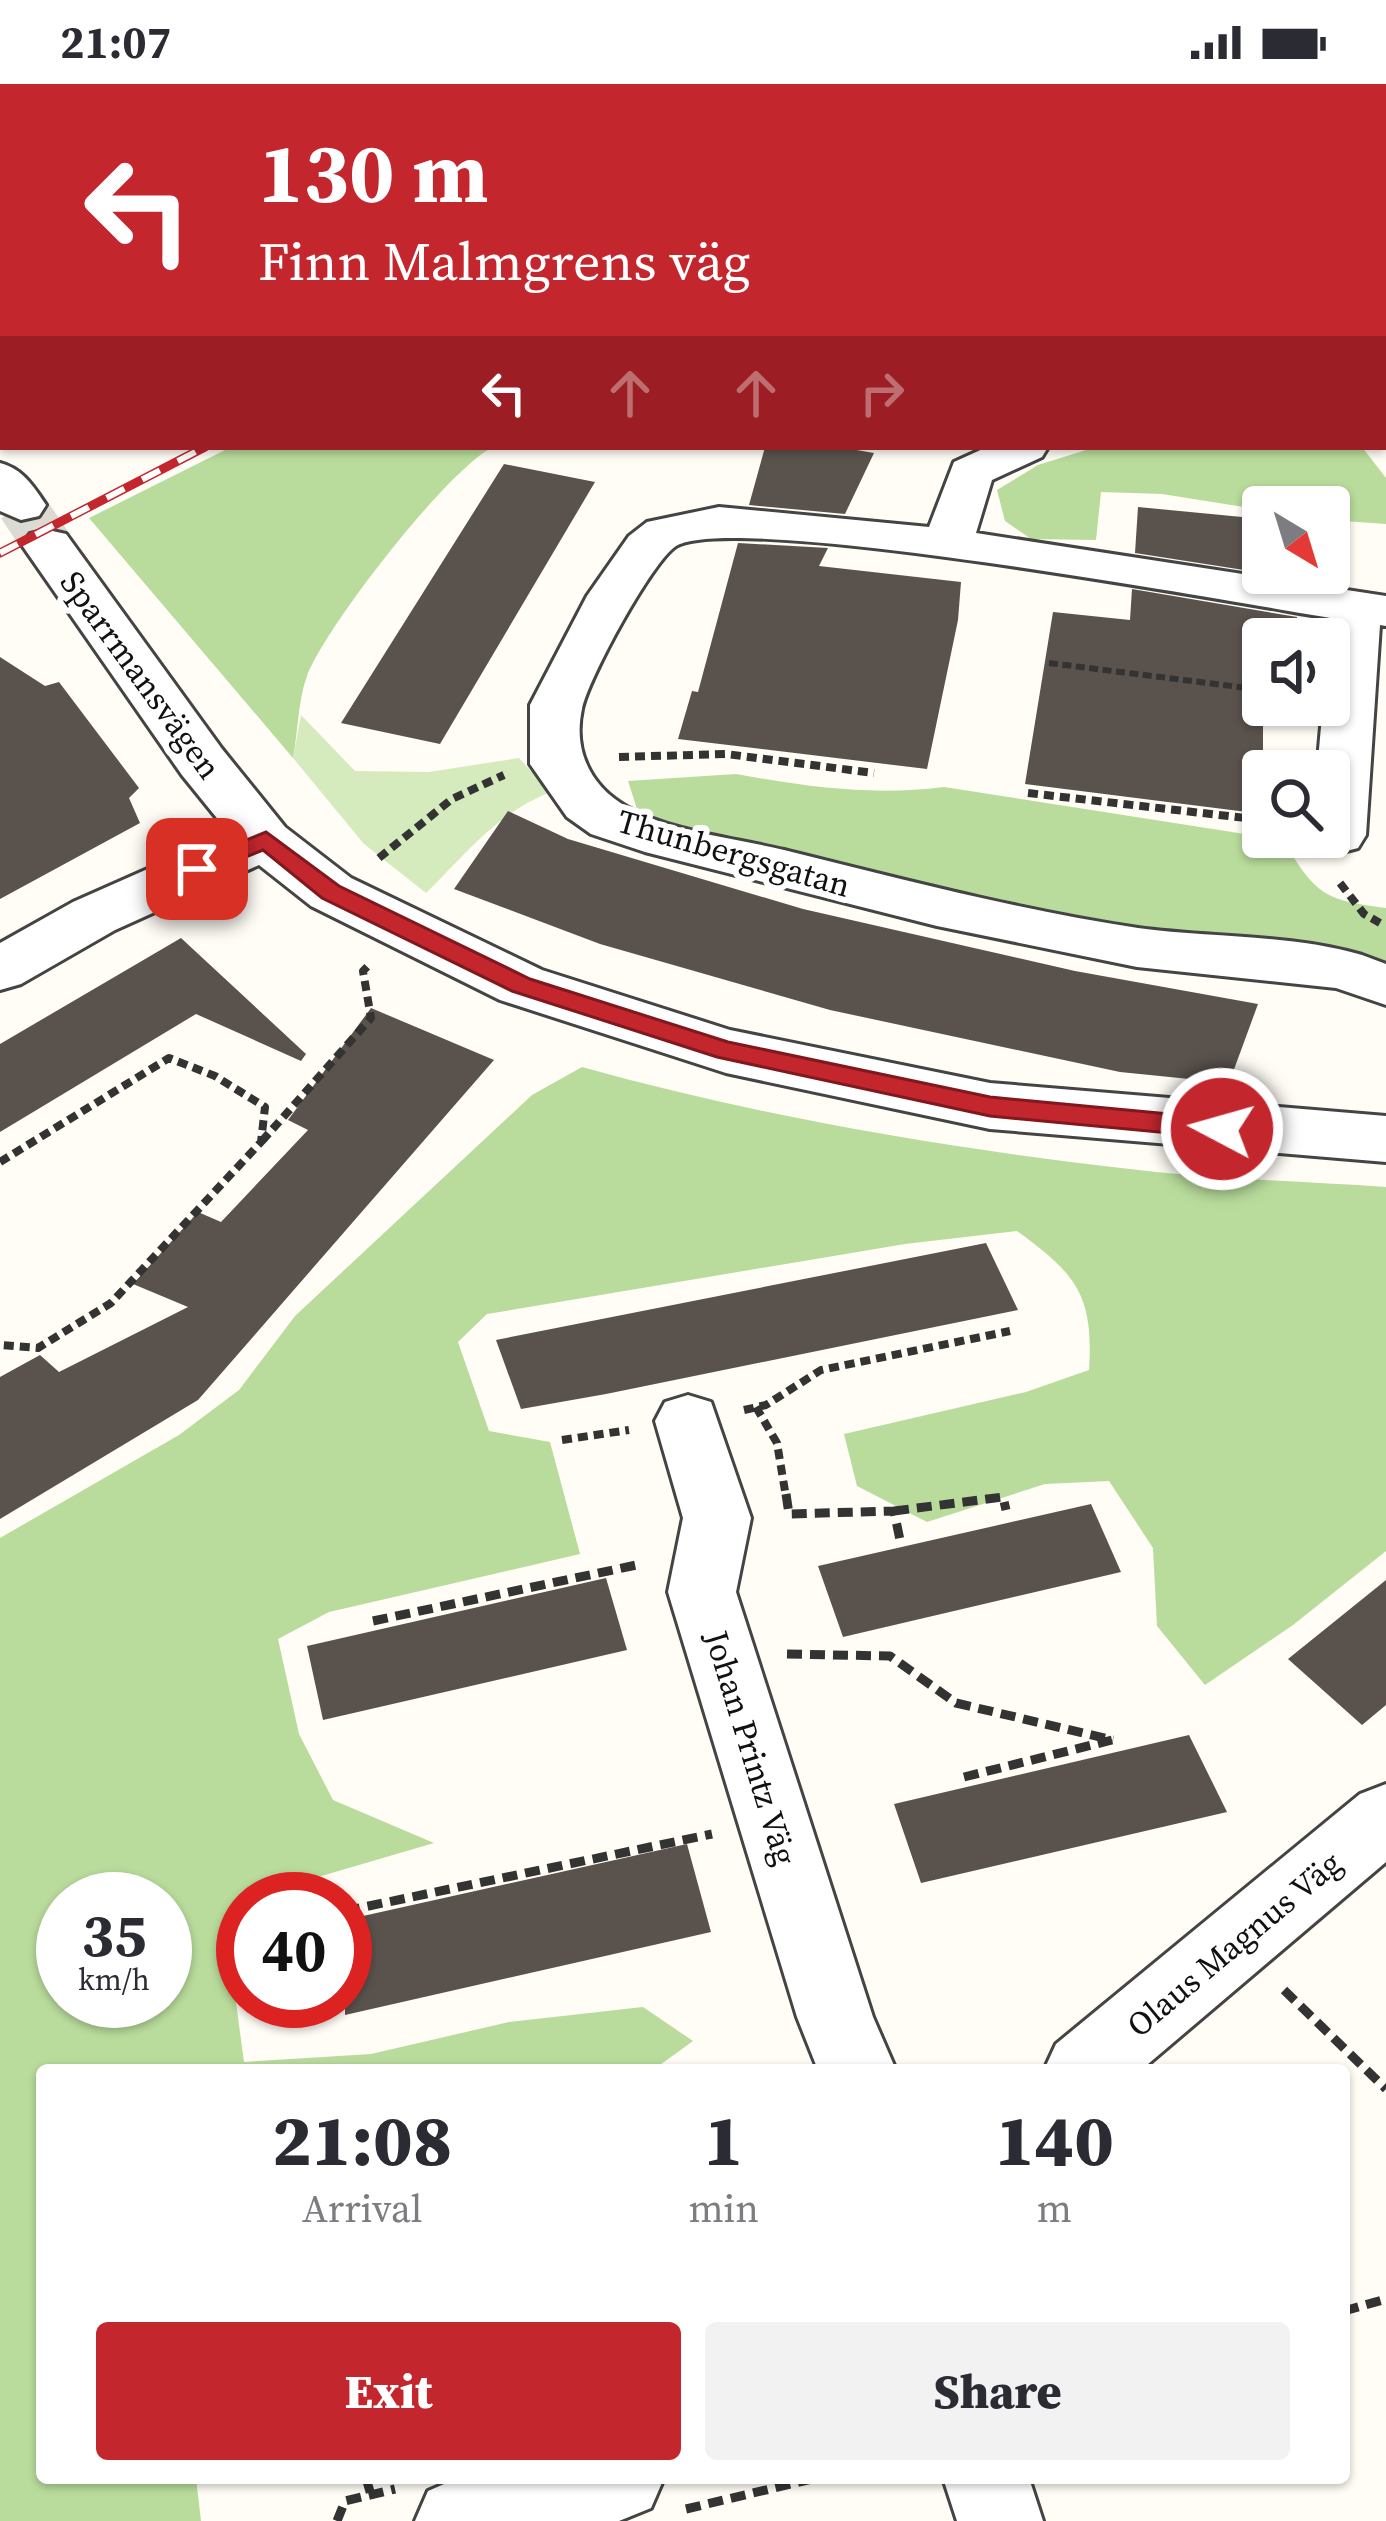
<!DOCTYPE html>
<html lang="en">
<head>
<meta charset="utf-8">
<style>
  :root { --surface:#fff; --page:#f2f2f3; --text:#2b2b33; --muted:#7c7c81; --accent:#c4262e }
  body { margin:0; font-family:"Source Serif 4",serif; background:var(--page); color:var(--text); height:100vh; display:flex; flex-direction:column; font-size:45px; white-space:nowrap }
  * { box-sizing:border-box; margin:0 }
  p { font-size:39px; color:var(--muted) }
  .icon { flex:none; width:66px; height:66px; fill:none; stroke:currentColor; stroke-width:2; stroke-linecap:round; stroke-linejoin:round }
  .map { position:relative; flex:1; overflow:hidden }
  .panel { position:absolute; left:36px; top:1980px; width:1314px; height:420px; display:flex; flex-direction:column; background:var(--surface); border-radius:12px; box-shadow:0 3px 9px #0004 }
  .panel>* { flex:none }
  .banner { position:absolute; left:0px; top:0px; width:1386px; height:366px; box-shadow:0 3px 9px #0004; background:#c4262e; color:#fff; overflow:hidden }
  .needle { width:78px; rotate:142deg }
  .buttons { position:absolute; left:1242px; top:402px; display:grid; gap:24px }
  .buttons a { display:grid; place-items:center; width:108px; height:108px; border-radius:12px; background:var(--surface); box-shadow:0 3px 9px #0004; font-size:60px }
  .speed { position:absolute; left:36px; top:1788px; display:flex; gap:24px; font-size:60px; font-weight:700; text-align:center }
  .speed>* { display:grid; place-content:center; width:156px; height:156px; border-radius:50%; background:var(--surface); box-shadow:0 3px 9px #0004; line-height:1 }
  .speed small { font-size:30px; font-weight:400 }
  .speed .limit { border:18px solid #d22; background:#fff; color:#111 }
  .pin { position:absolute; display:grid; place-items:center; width:102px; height:102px; color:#fff; margin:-51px; border-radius:24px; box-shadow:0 6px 18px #0006 }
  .me { position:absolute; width:132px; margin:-66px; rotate:276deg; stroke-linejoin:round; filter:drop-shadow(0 0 9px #0008) }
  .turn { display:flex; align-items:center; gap:42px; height:252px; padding:0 60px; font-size:54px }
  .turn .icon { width:156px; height:156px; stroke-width:2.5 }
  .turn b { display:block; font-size:84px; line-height:102px }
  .lanes { display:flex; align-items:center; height:114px; padding:0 60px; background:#0003; justify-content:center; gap:60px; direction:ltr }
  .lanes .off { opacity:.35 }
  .eta { display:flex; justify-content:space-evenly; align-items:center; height:204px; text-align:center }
  .eta b { font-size:72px; font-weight:800; line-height:84px }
  .button { display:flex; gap:24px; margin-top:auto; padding:24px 60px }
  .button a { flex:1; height:138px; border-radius:12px; background:var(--accent); color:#fff; font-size:48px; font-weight:800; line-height:138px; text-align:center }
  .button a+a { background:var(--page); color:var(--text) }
  .status { display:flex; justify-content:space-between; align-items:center; height:84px; padding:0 60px; background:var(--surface); direction:ltr }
  .status svg { height:33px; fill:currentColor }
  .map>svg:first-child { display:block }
</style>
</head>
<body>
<div class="status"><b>21:07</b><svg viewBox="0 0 49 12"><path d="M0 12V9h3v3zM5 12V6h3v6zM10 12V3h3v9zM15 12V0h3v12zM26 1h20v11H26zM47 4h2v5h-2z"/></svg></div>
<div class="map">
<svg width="1386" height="2437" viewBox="0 0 1386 2437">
  <rect width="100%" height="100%" fill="#fffdf5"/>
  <path fill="#d5ebbd" d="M301,631L355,687L429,688L519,674L550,708C492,733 469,767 426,809L364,760L293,674Z"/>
  <path fill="#b9dc9c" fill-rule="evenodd" d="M231,363H493C448,385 326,542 307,592C298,616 298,648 293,674L89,434Z
    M1096,363H1362L1386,394V440L1329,436V423L1263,426L1162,410L1101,408L1096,456L1031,455L1005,437L997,406L1038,381Z
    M736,690C807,703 872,712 944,703L1283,756C1316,811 1324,816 1386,824V907L1236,860L836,787L639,731L628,697Z
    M582,983C758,1032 940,1063 1121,1084C1209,1095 1298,1097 1386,1103V1467L1293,1541L1205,1601L1157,1542L1153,1464L1109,1397L1045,1400L927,1438L857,1402L844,1350L1026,1308L1089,1286C1094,1211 1076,1190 1017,1147L905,1160L487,1230L458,1258L489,1347L550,1358L580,1470L329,1528L278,1555L299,1650L333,1716L434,1759L243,1815L233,1896L244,1978L371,1970L509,1938L643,1923L693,1957L653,1986H42V2394H196L201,2437H0V1454L179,1351L239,1306L295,1232L532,1011ZM63,1815H165V1917H63Z"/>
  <path fill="#5a524d" d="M765,363H839L874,369L845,430L749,421Z
    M504,380L595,398L440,660L341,639Z
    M1138,423L1263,435V489L1135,469Z
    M738,459L828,464L819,482L961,498L958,536L927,685L678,655L692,607L698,608Z
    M1132,505L1297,533L1295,555H1263V730L1025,700L1053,528L1130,536Z
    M0,573L45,602L59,598L139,704L129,714L140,739L0,815Z
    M508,727L568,755L803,825L1075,887L1258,920L1229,999L1120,988L830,926L600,860L454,805Z
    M181,854L306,970L301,977L196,930L0,1048V960Z
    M371,924L494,976L198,1316L0,1435V1293L40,1271L59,1288L188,1223L133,1200L198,1128L221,1138L308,1046L288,1036Z
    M986,1159L1018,1226L606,1310L521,1325L496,1256Z
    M1091,1420L1121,1488L843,1553L818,1482Z
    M606,1494L627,1566L323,1636L307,1562Z
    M1386,1496V1621L1362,1641L1288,1575Z
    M1189,1651L1227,1728L921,1799L894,1720Z
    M687,1760L711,1848L345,1931V1836Z"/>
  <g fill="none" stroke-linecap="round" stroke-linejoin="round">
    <path stroke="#dbdad3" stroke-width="48" stroke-dasharray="48 24" stroke-linecap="butt" d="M21,421L48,461"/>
    <g stroke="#444" stroke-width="6">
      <path id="service" d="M1383,71H1386V85H1383Z
        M3,222V237L0,238V223Z"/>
    </g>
    <g stroke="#444" stroke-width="6">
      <path id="minor" d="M1383,320H1386V348H1383Z
        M987,363H1048L1042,373L992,396L976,449L1386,512V542L1380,541L1366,751L1358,764L1339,769L1320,764L1313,753H1329V687H1317L1323,621H1329L1330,534C1233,518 735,427 676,462C652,477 588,595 582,625C573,666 590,702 627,723C672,748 734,754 784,766C901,795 1019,826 1138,844C1211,854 1291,850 1362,871L1386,880V921L1336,904L1137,883L937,842L645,768L591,750L567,733L530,680V621L587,512L629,452L647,438L719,423L929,443L954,378Z
        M688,1311L711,1318L751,1434L736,1508L873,1933L896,1986H818L797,1933L668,1508L683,1434L655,1337L665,1318Z
        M1386,1700V1778L1141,1986H1044L1056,1960L1360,1710Z
        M458,2394H664L651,2424L619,2437H415L428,2407Z
        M943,2394H1029L1043,2437H957Z"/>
    </g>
    <g stroke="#444" stroke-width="6">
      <path id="tertiary" d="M207,0H252L254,3H209Z
        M0,379C23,385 33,402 46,421L39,432L21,436L0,427Z
        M48,446L66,450L222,665L285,743L351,794L542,886L730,946L990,999L1386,1032V1078L990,1045L726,989L500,916L311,822L259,781L115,846L21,900L0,906V859L73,818L229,749L182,691L22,461L30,450Z"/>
    </g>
    <path stroke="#333" stroke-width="6" stroke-dasharray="9 4.5" stroke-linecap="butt" d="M737,3L745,0
      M1049,579L1263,606"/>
    <path stroke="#333" stroke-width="8" stroke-dasharray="10 6" stroke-linecap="butt" d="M619,673L726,670L874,689
      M1028,709L1263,736
      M379,774L452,715L504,691
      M1340,799L1364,830L1380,839
      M262,1057L371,934L363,887L368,882
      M0,1078L169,974L215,992L265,1023L261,1058L111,1219L38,1264L0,1261
      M756,1323L777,1359L786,1413
      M744,1326L766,1321L821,1286L1010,1247
      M562,1356L629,1346"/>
    <path stroke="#333" stroke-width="9" stroke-dasharray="15 8" stroke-linecap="butt" d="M786,1410L789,1430L894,1427L900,1456
      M894,1427L1003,1413L1006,1426
      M373,1537L641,1480
      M787,1570L890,1572L956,1619L1113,1656
      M964,1693L1112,1656
      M345,1827L712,1750
      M1284,1906L1386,2005
      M1344,2227L1386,2215
      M366,2394L371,2411
      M686,2425L816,2394
      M337,2437L345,2417L395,2405"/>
    <use href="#service" fill="#fff" fill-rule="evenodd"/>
    <use href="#minor" fill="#fff" fill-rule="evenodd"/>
    <use href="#tertiary" fill="#fff" fill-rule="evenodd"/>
    <g stroke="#c4262e" stroke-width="9">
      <path id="rail" d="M907,3L916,0
        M1236,3L1257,0
        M0,469L205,363"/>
    </g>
    <use href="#rail" stroke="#fff" stroke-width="6" stroke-dasharray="20" stroke-linecap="butt"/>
  </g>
  <path fill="#c4262e" stroke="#7f191e" stroke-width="3" d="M266,748L339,802L530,895L728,958L990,1013L1222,1035L1235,1045L1222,1054L990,1032L717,973L512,907L322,814L263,766L197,793L185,785L189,779Z"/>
  <g text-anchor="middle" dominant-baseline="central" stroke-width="12" stroke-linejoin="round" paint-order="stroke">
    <g font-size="33" fill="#111" stroke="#fff">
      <text transform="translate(141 591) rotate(54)">Sparrmansvägen</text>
      <text transform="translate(734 769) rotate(16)">Thunbergsgatan</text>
      <text transform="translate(751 1664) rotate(73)">Johan Printz Väg</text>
      <text transform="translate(1234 1860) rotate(-40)">Olaus Magnus Väg</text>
    </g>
  </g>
</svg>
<div class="buttons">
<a><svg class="needle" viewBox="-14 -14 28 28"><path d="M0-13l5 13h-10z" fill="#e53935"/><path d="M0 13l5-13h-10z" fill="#7c7c81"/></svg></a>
<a><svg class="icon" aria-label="sound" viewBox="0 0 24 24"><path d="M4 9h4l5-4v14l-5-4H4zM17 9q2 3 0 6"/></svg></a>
<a><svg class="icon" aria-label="search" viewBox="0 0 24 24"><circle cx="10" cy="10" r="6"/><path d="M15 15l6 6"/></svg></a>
</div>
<div class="speed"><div>35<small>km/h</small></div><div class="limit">40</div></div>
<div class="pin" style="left:197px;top:785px;background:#d93025"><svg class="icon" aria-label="arrive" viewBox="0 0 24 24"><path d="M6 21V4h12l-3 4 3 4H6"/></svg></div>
<svg class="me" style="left:1222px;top:1045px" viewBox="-20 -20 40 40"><circle r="17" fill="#c4262e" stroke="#fff" stroke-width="3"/><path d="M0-11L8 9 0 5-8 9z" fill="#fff"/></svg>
<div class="banner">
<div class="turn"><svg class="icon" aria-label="left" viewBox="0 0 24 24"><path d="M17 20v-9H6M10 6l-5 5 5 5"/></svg><div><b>130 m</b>Finn Malmgrens väg</div></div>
<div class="lanes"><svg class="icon" aria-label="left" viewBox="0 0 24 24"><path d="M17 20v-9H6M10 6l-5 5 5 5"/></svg><svg class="icon off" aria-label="ahead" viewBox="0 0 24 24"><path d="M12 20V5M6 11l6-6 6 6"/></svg><svg class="icon off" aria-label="ahead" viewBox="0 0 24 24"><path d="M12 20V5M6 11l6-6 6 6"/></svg><svg class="icon off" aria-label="right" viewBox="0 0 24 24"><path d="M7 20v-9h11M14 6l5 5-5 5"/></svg></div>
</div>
<section class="panel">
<div class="eta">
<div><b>21:08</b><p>Arrival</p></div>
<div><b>1</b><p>min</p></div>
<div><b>140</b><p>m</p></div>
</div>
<div class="button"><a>Exit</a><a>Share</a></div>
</section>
</div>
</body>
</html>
